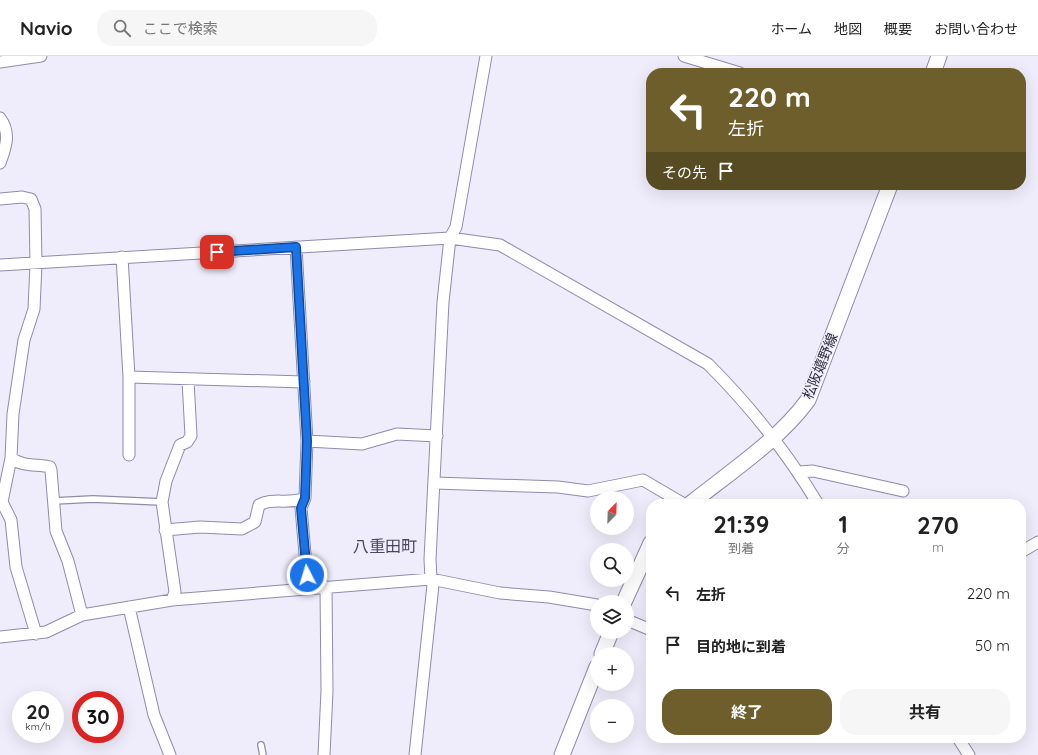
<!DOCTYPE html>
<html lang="ja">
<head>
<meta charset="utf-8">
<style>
  :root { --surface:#fff; --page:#f6f6f6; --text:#222; --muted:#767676; --line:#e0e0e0; --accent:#6d5e2c }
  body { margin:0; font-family:Quicksand,"Noto Sans JP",sans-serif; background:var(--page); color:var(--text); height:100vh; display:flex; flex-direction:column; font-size:15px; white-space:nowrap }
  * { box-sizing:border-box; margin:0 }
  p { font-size:13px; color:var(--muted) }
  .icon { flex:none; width:22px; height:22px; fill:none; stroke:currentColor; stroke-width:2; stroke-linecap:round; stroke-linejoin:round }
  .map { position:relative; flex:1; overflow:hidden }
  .drawer { position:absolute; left:646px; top:443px; width:380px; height:244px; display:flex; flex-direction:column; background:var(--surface); border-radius:16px; box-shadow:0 4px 16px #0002 }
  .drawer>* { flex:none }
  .top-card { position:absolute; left:646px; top:12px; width:380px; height:122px; border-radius:16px; box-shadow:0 4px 16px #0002; background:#6d5e2c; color:#fff; overflow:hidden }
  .needle { width:26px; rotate:23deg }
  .fabs { position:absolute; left:590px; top:435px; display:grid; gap:8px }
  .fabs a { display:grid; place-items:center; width:44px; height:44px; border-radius:50%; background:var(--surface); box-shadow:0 4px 16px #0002; font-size:20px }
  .speed { position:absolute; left:12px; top:635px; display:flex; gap:8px; font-size:20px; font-weight:700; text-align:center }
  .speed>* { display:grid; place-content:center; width:52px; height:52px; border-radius:50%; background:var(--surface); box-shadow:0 4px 16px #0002; line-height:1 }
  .speed small { font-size:10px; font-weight:400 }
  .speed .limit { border:6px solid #d22; background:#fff; color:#111 }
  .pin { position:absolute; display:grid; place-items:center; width:34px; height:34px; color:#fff; margin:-17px; border-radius:8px; box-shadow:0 2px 6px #0006 }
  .me { position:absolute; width:44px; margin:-22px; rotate:355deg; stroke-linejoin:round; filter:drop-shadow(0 0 3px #0008) }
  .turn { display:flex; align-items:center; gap:14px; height:84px; padding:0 16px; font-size:18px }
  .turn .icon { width:52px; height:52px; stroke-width:2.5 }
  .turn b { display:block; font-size:28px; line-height:34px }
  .then { display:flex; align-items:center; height:38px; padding:0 16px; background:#0003; gap:8px; font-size:15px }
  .eta { display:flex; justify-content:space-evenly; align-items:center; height:68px; text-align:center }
  .eta b { font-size:24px; font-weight:700; line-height:28px }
  .primary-button { display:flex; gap:8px; margin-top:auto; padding:8px 16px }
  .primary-button a { flex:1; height:46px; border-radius:16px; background:var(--accent); color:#fff; font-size:16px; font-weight:700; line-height:46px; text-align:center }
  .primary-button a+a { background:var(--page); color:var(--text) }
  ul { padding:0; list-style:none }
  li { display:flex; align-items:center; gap:12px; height:52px; padding:0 16px }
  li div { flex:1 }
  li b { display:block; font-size:15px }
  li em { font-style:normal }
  header { display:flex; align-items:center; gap:24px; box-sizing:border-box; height:56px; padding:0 20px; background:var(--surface); border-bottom:1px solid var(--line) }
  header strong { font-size:19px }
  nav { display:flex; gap:22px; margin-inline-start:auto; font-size:14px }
  .search { width:280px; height:36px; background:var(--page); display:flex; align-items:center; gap:10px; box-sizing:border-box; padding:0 14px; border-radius:16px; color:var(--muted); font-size:15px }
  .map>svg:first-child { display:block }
</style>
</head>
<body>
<header>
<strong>Navio</strong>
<div class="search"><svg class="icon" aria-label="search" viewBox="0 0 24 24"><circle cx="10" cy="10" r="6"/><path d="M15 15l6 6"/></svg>ここで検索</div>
<nav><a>ホーム</a><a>地図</a><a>概要</a><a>お問い合わせ</a></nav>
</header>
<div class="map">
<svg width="1038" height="699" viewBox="0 0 1038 699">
  <rect width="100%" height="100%" fill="#efedfb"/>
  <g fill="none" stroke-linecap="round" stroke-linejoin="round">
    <g stroke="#8f8baa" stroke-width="8">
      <path id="lane" d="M53,445L93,443L162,446
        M261,689L263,699"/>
    </g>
    <g stroke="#8f8baa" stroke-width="13">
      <path id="street" d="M684,0L740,17
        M0,6L41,0
        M0,62C11,77 6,91 0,107
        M0,143L22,141L31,143L35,153L36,208L34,253L24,284L13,358L11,402L2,446L11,464L16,511L36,578
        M296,191L307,385L305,442L301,452L308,532
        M122,201L129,321L304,326
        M0,209L450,182L500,189L708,308C749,349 788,398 818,448
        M129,321V399
        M307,385L362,388L397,378L437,380
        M11,402C23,411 36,408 50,411L51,414L56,475L68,505L82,559
        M799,416L813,415L903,435
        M435,427L558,431L588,435L643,424L684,448
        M165,474L200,471L242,473L255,466L259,449C273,441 288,449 305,442
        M1021,496L1038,486
        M172,544L175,536L162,446L166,425L180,389L187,386L191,380L188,324
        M129,551L154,659L170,699
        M627,564L651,574
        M0,581L46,576L82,559L172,544L431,523L500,537L549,541L597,549
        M958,682L969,699
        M324,699L327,635L326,531
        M415,699L433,529L431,523L430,503L443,246L450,182L456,171L486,0"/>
    </g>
    <g stroke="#8f8baa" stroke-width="17">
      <path id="secondary" d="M933,17L939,0
        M690,448C729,417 780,383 808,344L890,129
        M624,546L651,487
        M602,598L611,576
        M562,699L597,611"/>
    </g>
    <use href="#lane" stroke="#fff" stroke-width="5.5"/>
    <use href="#street" stroke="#fff" stroke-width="11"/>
    <use href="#secondary" stroke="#fff" stroke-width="15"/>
  </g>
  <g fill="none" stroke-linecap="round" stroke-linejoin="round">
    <g stroke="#114b97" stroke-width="10">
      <path id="route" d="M217,196L296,191L307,385L305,442L301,452L307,519"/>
    </g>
    <use href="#route" stroke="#1a73e8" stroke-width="7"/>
  </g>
  <g text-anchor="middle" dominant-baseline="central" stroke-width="3" stroke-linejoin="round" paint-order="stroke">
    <g font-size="14" fill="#2f2d3a" stroke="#efedfb">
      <text transform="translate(820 310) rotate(-68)">松阪嬉野線</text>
    </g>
    <g font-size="16" fill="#494661" stroke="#efedfb">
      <text x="385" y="490">八重田町</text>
    </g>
  </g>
</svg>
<div class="fabs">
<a><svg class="needle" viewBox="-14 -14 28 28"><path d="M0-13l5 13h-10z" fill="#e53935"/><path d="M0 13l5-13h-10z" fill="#767676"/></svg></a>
<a><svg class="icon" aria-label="search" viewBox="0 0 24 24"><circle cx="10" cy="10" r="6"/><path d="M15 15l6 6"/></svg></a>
<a><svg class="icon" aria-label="layers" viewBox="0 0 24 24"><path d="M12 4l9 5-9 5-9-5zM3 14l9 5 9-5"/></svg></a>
<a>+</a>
<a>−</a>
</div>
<div class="speed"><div>20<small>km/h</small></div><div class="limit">30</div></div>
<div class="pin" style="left:217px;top:196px;background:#d93025"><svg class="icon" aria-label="arrive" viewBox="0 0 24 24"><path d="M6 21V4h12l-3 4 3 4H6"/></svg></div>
<svg class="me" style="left:307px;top:519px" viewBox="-20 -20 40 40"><circle r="17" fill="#1a73e8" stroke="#fff" stroke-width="3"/><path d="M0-11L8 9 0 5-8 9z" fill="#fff"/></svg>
<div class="top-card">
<div class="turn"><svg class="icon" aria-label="left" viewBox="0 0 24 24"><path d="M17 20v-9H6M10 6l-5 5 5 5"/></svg><div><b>220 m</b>左折</div></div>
<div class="then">その先<svg class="icon" aria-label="arrive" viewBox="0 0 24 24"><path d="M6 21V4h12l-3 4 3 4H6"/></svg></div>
</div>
<section class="drawer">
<div class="eta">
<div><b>21:39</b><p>到着</p></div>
<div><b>1</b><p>分</p></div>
<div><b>270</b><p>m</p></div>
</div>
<ul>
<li><svg class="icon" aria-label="left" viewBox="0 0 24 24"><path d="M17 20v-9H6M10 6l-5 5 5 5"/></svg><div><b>左折</b></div><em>220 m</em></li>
<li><svg class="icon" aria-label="arrive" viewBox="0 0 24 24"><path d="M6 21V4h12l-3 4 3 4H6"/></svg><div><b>目的地に到着</b></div><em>50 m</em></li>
</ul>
<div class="primary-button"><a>終了</a><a>共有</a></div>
</section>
</div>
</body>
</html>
